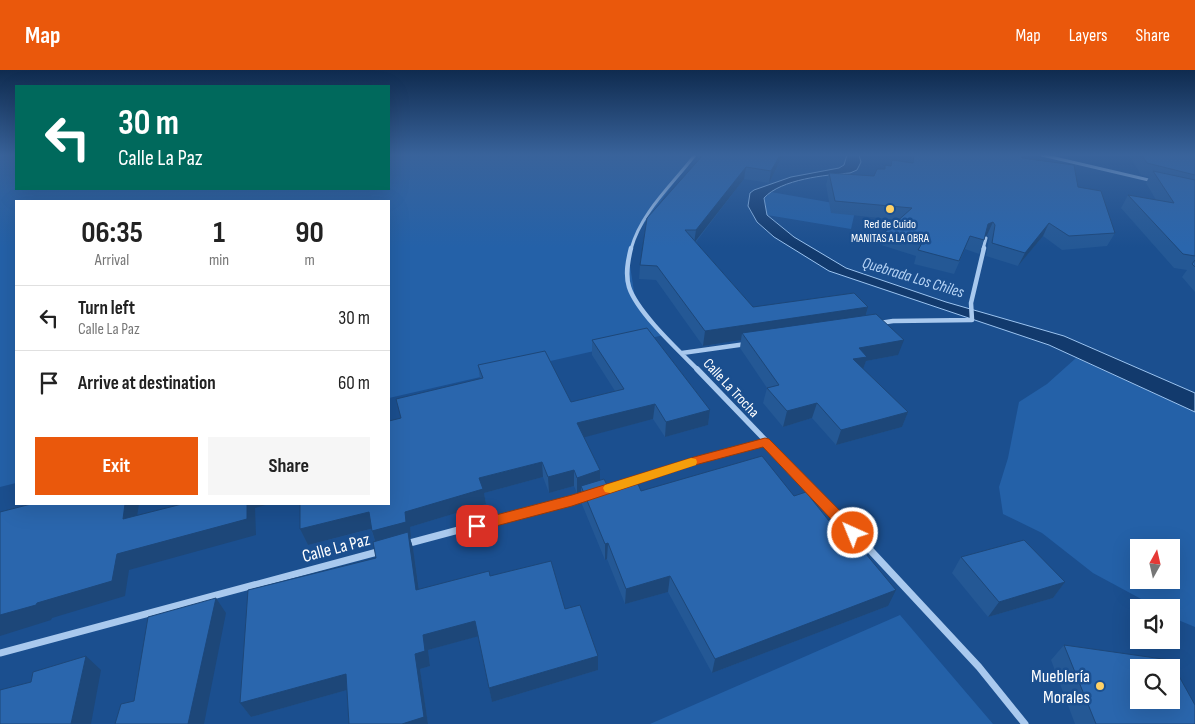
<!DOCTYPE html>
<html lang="en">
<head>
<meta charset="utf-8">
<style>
  :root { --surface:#fff; --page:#f6f6f6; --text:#222; --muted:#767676; --line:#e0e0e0; --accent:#ea580c }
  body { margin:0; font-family:"Sofia Sans Condensed",sans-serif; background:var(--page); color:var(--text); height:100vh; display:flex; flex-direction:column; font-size:19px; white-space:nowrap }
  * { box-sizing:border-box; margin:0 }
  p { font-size:16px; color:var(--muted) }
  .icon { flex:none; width:28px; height:28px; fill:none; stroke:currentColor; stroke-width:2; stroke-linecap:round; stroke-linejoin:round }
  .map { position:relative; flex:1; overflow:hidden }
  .details { position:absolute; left:15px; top:130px; width:375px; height:305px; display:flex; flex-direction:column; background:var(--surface); border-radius:0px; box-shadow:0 5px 20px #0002 }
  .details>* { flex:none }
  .guide { position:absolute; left:15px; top:15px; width:375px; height:105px; border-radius:0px; box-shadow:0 5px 20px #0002; background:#00695c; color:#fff; overflow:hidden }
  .needle { width:32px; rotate:8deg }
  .buttons { position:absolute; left:1130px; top:469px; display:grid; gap:10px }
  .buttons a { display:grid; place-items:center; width:50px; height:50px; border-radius:0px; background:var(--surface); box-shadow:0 5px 20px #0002; font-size:25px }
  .pin { position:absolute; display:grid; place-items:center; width:42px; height:42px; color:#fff; margin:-21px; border-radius:10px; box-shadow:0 2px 8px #0006 }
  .me { position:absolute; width:55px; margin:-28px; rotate:316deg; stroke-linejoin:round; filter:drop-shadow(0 0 4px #0008) }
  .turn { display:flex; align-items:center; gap:18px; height:105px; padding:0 20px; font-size:22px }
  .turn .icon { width:65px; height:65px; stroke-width:2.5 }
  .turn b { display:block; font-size:35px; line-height:42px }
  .eta { display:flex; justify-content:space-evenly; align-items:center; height:85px; text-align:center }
  .eta b { font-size:30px; font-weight:700; line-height:35px }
  .button { display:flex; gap:10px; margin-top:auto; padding:10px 20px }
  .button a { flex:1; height:58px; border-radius:0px; background:var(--accent); color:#fff; font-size:20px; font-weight:700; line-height:58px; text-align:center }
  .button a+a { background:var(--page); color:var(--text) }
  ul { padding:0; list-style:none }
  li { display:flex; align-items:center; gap:15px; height:65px; padding:0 20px; border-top:1px solid var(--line) }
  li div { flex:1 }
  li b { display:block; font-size:19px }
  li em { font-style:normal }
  header { display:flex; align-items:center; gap:30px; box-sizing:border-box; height:70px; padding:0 25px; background:var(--accent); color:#fff }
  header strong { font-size:24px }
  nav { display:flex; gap:28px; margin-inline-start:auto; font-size:18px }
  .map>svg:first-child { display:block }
</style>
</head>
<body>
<header>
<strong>Map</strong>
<nav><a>Map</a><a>Layers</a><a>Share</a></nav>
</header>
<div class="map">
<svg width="1195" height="654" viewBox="0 0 1195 654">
  <rect width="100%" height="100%" fill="#1b4f8f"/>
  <path fill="#2461a8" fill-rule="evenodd" d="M0,85H16V119H389V85H695L637,163L629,189L635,228L664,265L389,328V131H16V413L0,417Z
    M771,122L856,137L851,159L767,145L764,128Z
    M1076,288L1195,342V557L1171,547V538L1156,537L1093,503L1042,463L1003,444L999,417L1008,388L1019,332L1047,314ZM1139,478H1171V510H1139Z
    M900,545L993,654H650Z"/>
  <path fill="#123a6d" stroke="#9cc4f0" d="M847,85H859L861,92L857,100L850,103C826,105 781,109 764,128L767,145L794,167L846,198L946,232L1064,266L1195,323V342L1049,275L829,201L774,167L757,152L748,136L750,123L754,120L791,107L839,98L844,95Z"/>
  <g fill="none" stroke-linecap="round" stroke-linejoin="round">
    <path stroke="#a9c9ee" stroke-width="3" d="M1042,85L1153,111
      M631,179C641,142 672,115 695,85
      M983,179L986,168"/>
    <path stroke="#a9c9ee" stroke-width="4.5" d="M631,178C628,190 625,204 629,217C637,242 678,280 698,300
      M880,253L893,251L972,250L971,233L984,178
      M682,283L746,274"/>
    <path stroke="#a9c9ee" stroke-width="5.5" d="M697,299L847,455
      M604,420L693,391L765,372
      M477,455L586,426"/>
    <path stroke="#a9c9ee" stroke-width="7" d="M846,454L979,597L1025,654
      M406,474L481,454
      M0,583L381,481"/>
  </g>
  <path fill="#245895" d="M698,85H783L769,113L744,109L696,172L753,237H868L866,245L898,285L866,291L863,299L908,342L902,357L836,375L812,348L783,357L763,333L767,318L740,278L741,270L703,276L656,210L639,209L640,195L697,92Z
    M913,85H1021L1022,88L1078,117L1115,163L1107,176L1062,180L1043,166L1018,196L986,186L989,168L987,165L985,166L979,184L965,179L954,204L914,194L916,186L881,175L885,162L899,150L831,143L826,115L829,103L874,106L884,99L885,95L890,96L892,90L911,93Z
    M1129,85H1195V222L1182,207L1187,200L1174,198L1121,138L1128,125L1156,130L1146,113L1149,107L1141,105Z
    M592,270L710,340L708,355L665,367L653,349L584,367L600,400V410L610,421H641L794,426L888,536L712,603L668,522L625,534L607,489L605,490L581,432V422L577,423L574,416L549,423L543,407L484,423L486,434L410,457L411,467L410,468L413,478L419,519L490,506L565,539L598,600L492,632L478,566L428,580L430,596L420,599L428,654H349L347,620L251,647L240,633L376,488L375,471L371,459L308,475L300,459L401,348L480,309L478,295L571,332L615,321L592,285Z
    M961,487L1065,512L1053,528L988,547L952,503Z
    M1064,575L1195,654H1075L1051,590Z"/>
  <path fill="#1d4779" d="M780,85H783L769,113L771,101Z
    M746,97L744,109L694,173L696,160Z
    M993,152L987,165L983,167L988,154Z
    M1049,153L1043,166L1018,196L1025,183Z
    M868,237L864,251L742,263L741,270L703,276L705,261Z
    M904,270L898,285L866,291L862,302L853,289L859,278Z
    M817,333L812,348L783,357L787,341Z
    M655,334L653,349L578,369L577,353Z
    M710,340L708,355L665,367L666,352Z
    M908,342L902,357L836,375L841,360Z
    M542,392L543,407L484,423L486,434L410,457L411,467L410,468L413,478L421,535L377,477L372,461L405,442L479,408Z
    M574,400V416L549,423L548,407Z
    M600,400V416H581V422L577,423V408Z
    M125,434H139L134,465L123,449Z
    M247,434H269L255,438L256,465L129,500L125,526L52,548L51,550L0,566V545L37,533L117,484Z
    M369,442L374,458L308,475L300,459Z
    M608,473L607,489L605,490V474Z
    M670,506L668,522L625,534L626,519Z
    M1065,512L1053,528L988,547L999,532Z
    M896,520L888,536L712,603L715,589Z
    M216,528L226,543L204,654H188Z
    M475,551L479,566L428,580L430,596L420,599L428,654H402L415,584L423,565Z
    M86,586L101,600L91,654H71Z
    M598,586V600L492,632L489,618Z
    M346,604L354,618L251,647L240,633Z"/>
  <path fill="#2a66ad" stroke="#1d4779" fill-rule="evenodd" d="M703,85H780L771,101L746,97L696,160H685L753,237L854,223L868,237L705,261L657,196L640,195L647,148Z
    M914,85H1021L1022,88L1074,95L1078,117L1101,121L1115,163L1069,166L1049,153L1025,183L992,173L995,155L993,152L988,154L984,170L970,166L959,191L918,180L922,173L885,162L912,138L835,131L829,103L874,106L877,99H885V95L891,96L892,90L913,93Z
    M1142,85H1195V105L1147,93Z
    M1153,101L1195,110V186L1183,184L1128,125L1174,133Z
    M1195,190V197L1192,194Z
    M876,244L904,270L859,278L867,287L853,289L908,342L841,360L817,333L787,341L767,318L779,315L742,263Z
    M647,258L710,340L666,352L655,334L577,353L600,400L577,408L574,400L548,407L542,392L479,408L483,419L405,442L406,452L372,461L369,442L300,459V434H389V351L401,348L396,329L483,308L478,295L545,281L571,332L624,319L592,270Z
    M762,386L794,426L806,422L853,481L861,478L896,520L715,589L670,506L626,519L608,473L605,474L581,416L604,409L610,421L638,414L641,421Z
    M31,434H125L123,449L182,434H247V449L117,484L112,511L37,533L36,535L0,545V442Z
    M408,462L416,520L489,501L490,506L551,491L565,539L580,535L598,586L489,618L475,551L423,565L425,581L415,584L424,647L402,654H349L346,604L240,633L248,520L376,488L373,472Z
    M1024,470L1065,512L999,532L961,487Z
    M216,528L188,654H115L121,634L134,631L148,547Z
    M1064,575L1170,590L1195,635V654H1096ZM1139,598H1171V630H1139Z
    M86,586L71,654H0V620L31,612L33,602Z"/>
  <linearGradient id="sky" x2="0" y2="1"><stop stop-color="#0f2b4f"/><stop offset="0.48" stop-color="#39639b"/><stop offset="1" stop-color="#39639b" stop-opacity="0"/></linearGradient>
  <rect width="1195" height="177" fill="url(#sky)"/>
  <path fill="#ea580c" stroke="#983908" d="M765,368L769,369L858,459L860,463L858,467L853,469L848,467L763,377L695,395L572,436L477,461L472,460L470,456L472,452L477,450L572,425L694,387Z"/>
  <path fill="#f59e0b" d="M691,388L696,389L697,392L696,395L610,423L605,422L603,418L605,415Z"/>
  <g fill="#ffd166" stroke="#1b4f8f" stroke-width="2">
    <circle cx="890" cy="139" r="5"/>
    <circle cx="1100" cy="616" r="5"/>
  </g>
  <g text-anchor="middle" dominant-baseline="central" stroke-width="5" stroke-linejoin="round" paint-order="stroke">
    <g font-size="12" fill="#fff" stroke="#1b4f8f">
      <text x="890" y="154">Red de Cuido<tspan x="890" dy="14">MANITAS A LA OBRA</tspan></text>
    </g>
    <g font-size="15" fill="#fff" stroke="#1b4f8f">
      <text transform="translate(731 318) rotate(47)">Calle La Trocha</text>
    </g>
    <g font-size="16" font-style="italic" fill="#b5d3f5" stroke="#1b4f8f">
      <text transform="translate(913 208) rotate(17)">Quebrada Los Chiles</text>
    </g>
    <g font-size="18" fill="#fff" stroke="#1b4f8f">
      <text transform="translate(336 478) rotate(-15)">Calle La Paz</text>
    </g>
    <g font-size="18" fill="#fff" stroke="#1b4f8f" text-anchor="end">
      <text x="1090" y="606">Mueblería<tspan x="1090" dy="21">Morales</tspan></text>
    </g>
  </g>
</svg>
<div class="buttons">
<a><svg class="needle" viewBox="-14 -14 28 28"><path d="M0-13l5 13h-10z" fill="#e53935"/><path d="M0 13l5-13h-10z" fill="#767676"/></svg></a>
<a><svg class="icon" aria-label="sound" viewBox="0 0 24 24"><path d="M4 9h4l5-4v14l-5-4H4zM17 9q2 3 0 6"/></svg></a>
<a><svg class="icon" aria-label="search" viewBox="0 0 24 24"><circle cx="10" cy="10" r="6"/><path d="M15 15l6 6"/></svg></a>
</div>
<div class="pin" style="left:477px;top:456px;background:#d93025"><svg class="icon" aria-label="arrive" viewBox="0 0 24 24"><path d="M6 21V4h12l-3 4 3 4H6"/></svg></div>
<svg class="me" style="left:853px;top:463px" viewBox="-20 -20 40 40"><circle r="17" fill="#ea580c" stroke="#fff" stroke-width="3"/><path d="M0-11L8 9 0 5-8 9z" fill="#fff"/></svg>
<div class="guide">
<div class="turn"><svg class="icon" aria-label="left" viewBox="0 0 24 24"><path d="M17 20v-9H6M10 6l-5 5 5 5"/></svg><div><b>30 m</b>Calle La Paz</div></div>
</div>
<section class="details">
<div class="eta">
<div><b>06:35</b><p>Arrival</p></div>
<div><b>1</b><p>min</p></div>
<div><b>90</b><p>m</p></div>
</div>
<ul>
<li><svg class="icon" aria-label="left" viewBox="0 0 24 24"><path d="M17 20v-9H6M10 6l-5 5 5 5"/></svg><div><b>Turn left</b><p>Calle La Paz</p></div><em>30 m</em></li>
<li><svg class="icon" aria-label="arrive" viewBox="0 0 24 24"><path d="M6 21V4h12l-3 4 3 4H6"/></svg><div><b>Arrive at destination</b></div><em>60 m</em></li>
</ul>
<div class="button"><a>Exit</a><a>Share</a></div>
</section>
</div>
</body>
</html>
